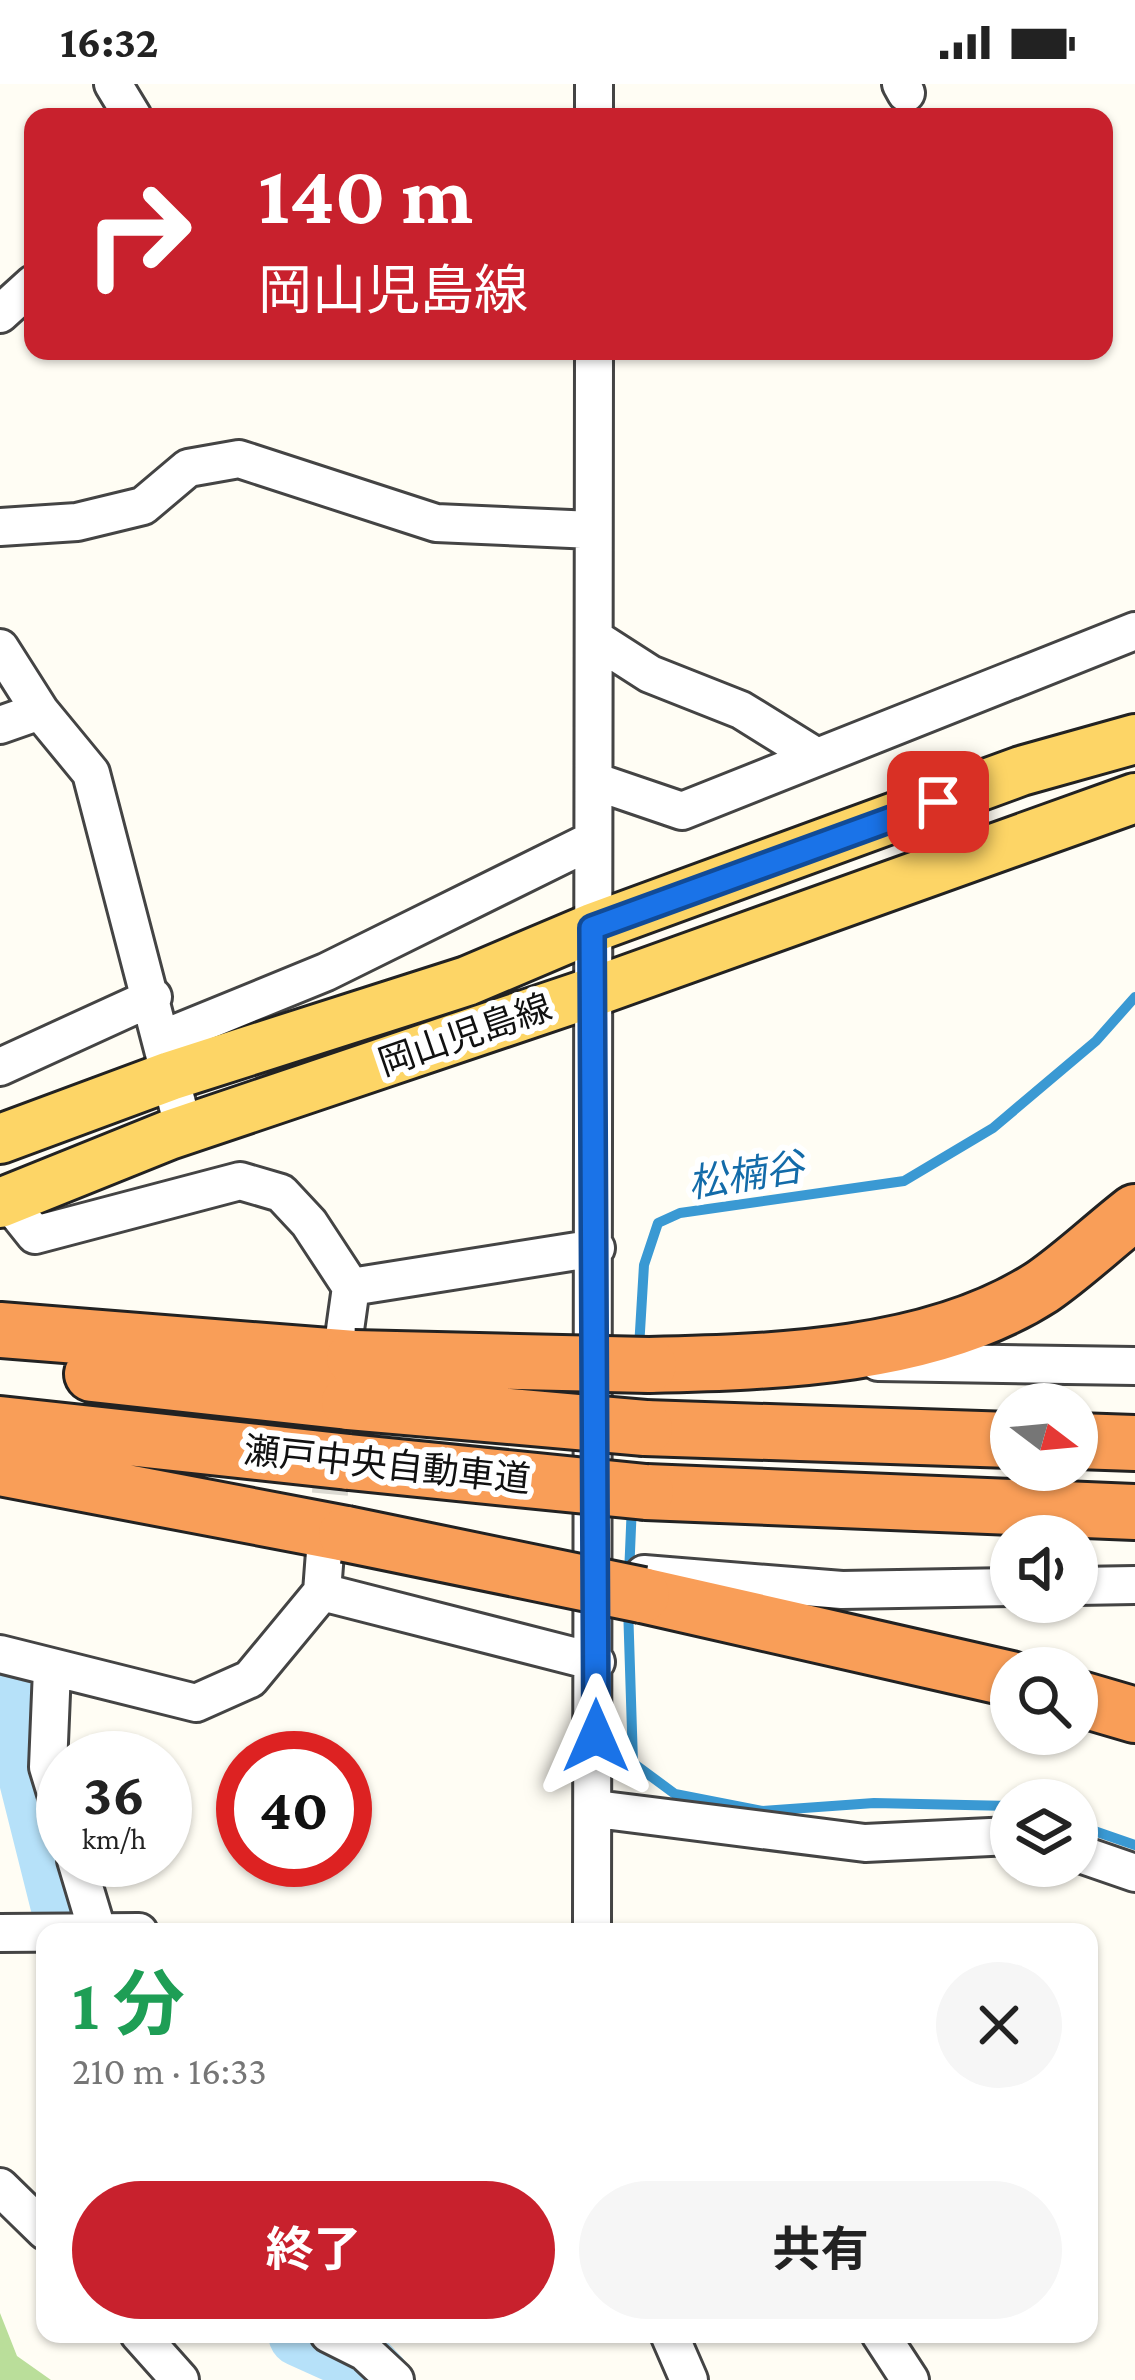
<!DOCTYPE html>
<html lang="ja">
<head>
<meta charset="utf-8">
<style>
  :root { --surface:#fff; --page:#f6f6f6; --text:#222; --muted:#767676; --accent:#c8212d }
  body { margin:0; font-family:"Crimson Pro","Noto Sans JP",serif; background:var(--page); color:var(--text); height:100vh; display:flex; flex-direction:column; font-size:45px; white-space:nowrap }
  * { box-sizing:border-box; margin:0 }
  p { font-size:39px; color:var(--muted) }
  .icon { flex:none; width:66px; height:66px; fill:none; stroke:currentColor; stroke-width:2; stroke-linecap:round; stroke-linejoin:round }
  .map { position:relative; flex:1; overflow:hidden }
  .details { position:absolute; left:36px; top:1839px; width:1062px; height:420px; display:flex; flex-direction:column; background:var(--surface); border-radius:24px; box-shadow:0 3px 9px #0004 }
  .details>* { flex:none }
  .banner { position:absolute; left:24px; top:24px; width:1089px; height:252px; border-radius:24px; box-shadow:0 3px 9px #0004; background:#c8212d; color:#fff; overflow:hidden }
  .needle { width:78px; rotate:106deg }
  .buttons { position:absolute; left:990px; top:1299px; display:grid; gap:24px }
  .buttons a { display:grid; place-items:center; width:108px; height:108px; border-radius:50%; background:var(--surface); box-shadow:0 3px 9px #0004; font-size:60px }
  .speed { position:absolute; left:36px; top:1647px; display:flex; gap:24px; font-size:60px; font-weight:700; text-align:center }
  .speed>* { display:grid; place-content:center; width:156px; height:156px; border-radius:50%; background:var(--surface); box-shadow:0 3px 9px #0004; line-height:1 }
  .speed small { font-size:30px; font-weight:400 }
  .speed .limit { border:18px solid #d22; background:#fff; color:#111 }
  .pin { position:absolute; display:grid; place-items:center; width:102px; height:102px; color:#fff; margin:-51px; border-radius:24px; box-shadow:0 6px 18px #0006 }
  .me { position:absolute; width:132px; margin:-66px; rotate:0deg; stroke-linejoin:round; filter:drop-shadow(0 0 9px #0008) }
  .turn { display:flex; align-items:center; gap:42px; height:252px; padding:0 36px; font-size:54px }
  .turn .icon { width:156px; height:156px; stroke-width:2.5 }
  .turn b { display:block; font-size:84px; line-height:102px }
  .round { display:grid; place-items:center; flex:none; width:126px; height:126px; border-radius:63px; background:var(--page) }
  .summary { display:flex; align-items:center; justify-content:space-between; height:204px; padding:0 36px }
  h1 { font-size:72px; font-weight:700; line-height:90px; color:#1e9e55 }
  .primary-button { display:flex; gap:24px; margin-top:auto; padding:24px 36px }
  .primary-button a { flex:1; height:138px; border-radius:72px; background:var(--accent); color:#fff; font-size:48px; font-weight:700; line-height:138px; text-align:center }
  .primary-button a+a { background:var(--page); color:var(--text) }
  .status { display:flex; justify-content:space-between; align-items:center; height:84px; padding:0 60px; background:var(--surface); direction:ltr }
  .status svg { height:33px; fill:currentColor }
  .map>svg:first-child { display:block }
</style>
</head>
<body>
<div class="status"><b>16:32</b><svg viewBox="0 0 49 12"><path d="M0 12V9h3v3zM5 12V6h3v6zM10 12V3h3v9zM15 12V0h3v12zM26 1h20v11H26zM47 4h2v5h-2z"/></svg></div>
<div class="map">
<svg width="1135" height="2296" viewBox="0 0 1135 2296">
  <rect width="100%" height="100%" fill="#fffdf4"/>
  <path fill="#bade9a" d="M0,2229L17,2272L51,2296H0Z"/>
  <g fill="none" stroke-linecap="round" stroke-linejoin="round">
    <path stroke="#3a99d3" stroke-width="10" d="M639,1264L644,1181L658,1139L680,1129L904,1097L993,1044L1096,957L1135,913
      M629,1491L632,1420
      M628,1522L633,1679L675,1710L762,1727L874,1719L1011,1722
      M1077,1741L1135,1761"/>
    <path stroke="#b6e1f9" stroke-width="66" d="M25,1600L24,1664L64,1823
      M301,2250L359,2276L378,2296"/>
    <path stroke="#dbdad2" stroke-width="36" stroke-dasharray="36 18" stroke-linecap="butt" d="M325,1464L340,1298"/>
    <g stroke="#444" stroke-width="42">
      <path id="minor" d="M113,0L133,33
        M594,0V33
        M901,0L906,9
        M0,230L33,200
        M0,443L77,438L143,422L188,384L239,375L436,439L593,446
        M594,554L650,590L741,626L817,673
        M0,564L40,627L91,689L184,1046
        M0,641L40,627
        M594,697L682,727L1135,547
        M162,955L326,888L593,756
        M0,983L153,913
        M7,1116L35,1151L240,1097L281,1109L309,1139L351,1203L344,1253
        M351,1203L596,1164
        M878,1278L1135,1282
        M644,1490L842,1506L1011,1503
        M1077,1502L1135,1501
        M322,1508L596,1578
        M0,1570L196,1619L250,1595L322,1508L325,1468
        M52,1585L48,1683L63,1732
        M596,1725L865,1759L1011,1752
        M1077,1769L1135,1789
        M76,1776L97,1846
        M592,1848L594,267
        M0,1849L139,1848
        M0,2103L45,2147
        M139,2250L180,2296
        M329,2250L365,2268L395,2296
        M669,2250L689,2296
        M880,2250L910,2296"/>
    </g>
    <g stroke="#222" stroke-width="54">
      <path id="major" d="M0,1055L170,992L467,897L592,844L1021,687L1135,655
        M0,1119L169,1051L593,908L1135,714"/>
    </g>
    <g stroke="#222" stroke-width="60">
      <path id="highway" d="M0,1246L354,1274
        M649,1281C775,1278 932,1274 1042,1203C1074,1181 1104,1152 1135,1128
        M92,1290L349,1318
        M0,1340L349,1378
        M645,1344L1011,1356
        M1077,1357L1135,1359
        M0,1384L346,1450
        M646,1408L1135,1428
        M642,1511L1011,1595
        M1077,1614L1135,1631"/>
    </g>
    <use href="#minor" stroke="#fff" stroke-width="36"/>
    <use href="#major" stroke="#fdd566" stroke-width="48"/>
    <use href="#highway" stroke="#f99e58" stroke-width="54"/>
    <g stroke="#222" stroke-width="60" stroke-linecap="butt">
      <path id="highway-bridge" d="M354,1274L649,1281
        M349,1318L645,1344
        M349,1378L646,1408
        M346,1450L642,1511"/>
    </g>
    <use href="#highway-bridge" stroke="#f99e58" stroke-width="54"/>
  </g>
  <g fill="none" stroke-linecap="round" stroke-linejoin="round">
    <g stroke="#114b97" stroke-width="30">
      <path id="route" d="M596,1652L592,844L938,718"/>
    </g>
    <use href="#route" stroke="#1a73e8" stroke-width="21"/>
  </g>
  <g text-anchor="middle" dominant-baseline="central" stroke-width="12" stroke-linejoin="round" paint-order="stroke">
    <g font-size="36" fill="#111" stroke="#fff">
      <text transform="translate(465 951) rotate(-19)">岡山児島線</text>
      <text transform="translate(387 1381) rotate(6)">瀬戸中央自動車道</text>
    </g>
    <g font-size="39" font-style="italic" fill="#136ba9" stroke="#fff">
      <text transform="translate(746 1091) rotate(-9)">松楠谷</text>
    </g>
  </g>
</svg>
<div class="buttons">
<a><svg class="needle" viewBox="-14 -14 28 28"><path d="M0-13l5 13h-10z" fill="#e53935"/><path d="M0 13l5-13h-10z" fill="#767676"/></svg></a>
<a><svg class="icon" aria-label="sound" viewBox="0 0 24 24"><path d="M4 9h4l5-4v14l-5-4H4zM17 9q2 3 0 6"/></svg></a>
<a><svg class="icon" aria-label="search" viewBox="0 0 24 24"><circle cx="10" cy="10" r="6"/><path d="M15 15l6 6"/></svg></a>
<a><svg class="icon" aria-label="layers" viewBox="0 0 24 24"><path d="M12 4l9 5-9 5-9-5zM3 14l9 5 9-5"/></svg></a>
</div>
<div class="speed"><div>36<small>km/h</small></div><div class="limit">40</div></div>
<div class="pin" style="left:938px;top:718px;background:#d93025"><svg class="icon" aria-label="arrive" viewBox="0 0 24 24"><path d="M6 21V4h12l-3 4 3 4H6"/></svg></div>
<svg class="me" style="left:596px;top:1652px" viewBox="-20 -20 40 40"><path d="M0-17L14 15 0 8-14 15z" fill="#1a73e8" stroke="#fff" stroke-width="4"/></svg>
<div class="banner">
<div class="turn"><svg class="icon" aria-label="right" viewBox="0 0 24 24"><path d="M7 20v-9h11M14 6l5 5-5 5"/></svg><div><b>140 m</b>岡山児島線</div></div>
</div>
<section class="details">
<div class="summary"><div><h1>1 分</h1><p>210 m · 16:33</p></div><a class="round"><svg class="icon" aria-label="close" viewBox="0 0 24 24"><path d="M6 6l12 12M18 6L6 18"/></svg></a></div>
<div class="primary-button"><a>終了</a><a>共有</a></div>
</section>
</div>
</body>
</html>
